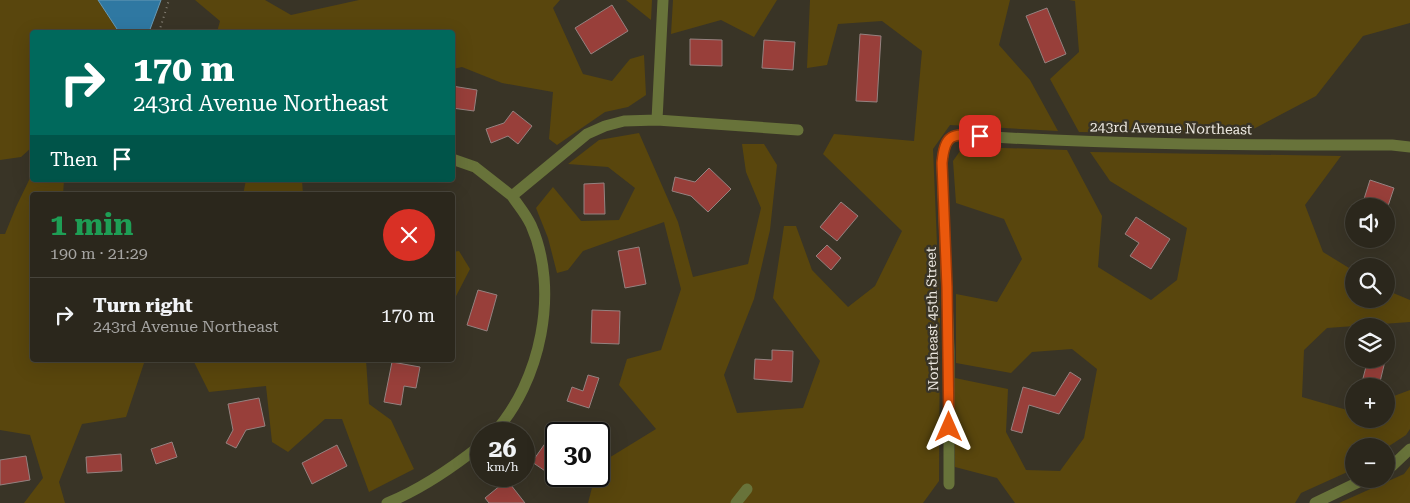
<!DOCTYPE html>
<html lang="en">
<head>
<meta charset="utf-8">
<style>
  :root { --surface:#2b271c; --page:#373329; --text:#f1f3f6; --muted:#a6a5a3; --line:#47443b }
  body { margin:0; font-family:"Roboto Serif",serif; background:var(--page); color:var(--text); height:100vh; display:flex; flex-direction:column; font-size:19px; white-space:nowrap }
  * { box-sizing:border-box; margin:0 }
  p { font-size:16px; color:var(--muted) }
  .icon { flex:none; width:28px; height:28px; fill:none; stroke:currentColor; stroke-width:2; stroke-linecap:round; stroke-linejoin:round }
  .map { position:relative; flex:1; overflow:hidden }
  .side { position:absolute; left:30px; top:192px; width:425px; height:170px; display:flex; flex-direction:column; background:var(--surface); border-radius:5px; box-shadow:0 5px 20px #0002,0 0 0 1px var(--line) }
  .side>* { flex:none }
  .banner { position:absolute; left:30px; top:30px; width:425px; height:152px; border-radius:5px; box-shadow:0 5px 20px #0002,0 0 0 1px var(--line); background:#00695c; color:#fff; overflow:hidden }
  .buttons { position:absolute; left:1345px; top:198px; display:grid; gap:10px }
  .buttons a { display:grid; place-items:center; width:50px; height:50px; border-radius:50%; background:var(--surface); box-shadow:0 5px 20px #0002,0 0 0 1px var(--line); font-size:25px }
  .speed { position:absolute; left:470px; top:422px; display:flex; gap:10px; font-size:25px; font-weight:700; text-align:center }
  .speed>* { display:grid; place-content:center; width:65px; height:65px; border-radius:50%; background:var(--surface); box-shadow:0 5px 20px #0002,0 0 0 1px var(--line); line-height:1 }
  .speed small { font-size:12px; font-weight:400 }
  .speed .limit { border:2px solid #111; border-radius:8px; background:#fff; color:#111 }
  .pin { position:absolute; display:grid; place-items:center; width:42px; height:42px; color:#fff; margin:-21px; border-radius:10px; box-shadow:0 2px 8px #0006 }
  .me { position:absolute; width:55px; margin:-28px; rotate:0deg; stroke-linejoin:round; filter:drop-shadow(0 0 4px #0008) }
  .turn { display:flex; align-items:center; gap:18px; height:105px; padding:0 20px; font-size:22px }
  .turn .icon { width:65px; height:65px; stroke-width:2.5 }
  .turn b { display:block; font-size:35px; line-height:42px }
  .then { display:flex; align-items:center; height:48px; padding:0 20px; background:#0003; gap:10px; font-size:19px }
  .round { display:grid; place-items:center; flex:none; width:52px; height:52px; border-radius:26px; background:var(--page) }
  .head { display:flex; align-items:center; justify-content:space-between; height:85px; padding:0 20px }
  h1 { font-size:30px; font-weight:700; line-height:38px; color:#1e9e55 }
  ul { padding:0; list-style:none }
  li { display:flex; align-items:center; gap:15px; height:75px; padding:0 20px; border-top:1px solid var(--line) }
  li div { flex:1 }
  li b { display:block; font-size:19px }
  li em { font-style:normal }
  .map>svg:first-child { display:block }
</style>
</head>
<body>
<div class="map">
<svg width="1410" height="503" viewBox="0 0 1410 503">
  <rect width="100%" height="100%" fill="#393426"/>
  <path fill="#59460d" d="M0,0H98L117,29V32H32V147L21,157L0,160Z
    M195,0H265L291,15L359,0H560L553,8L583,74L612,81L630,59L644,55L646,95L628,107L605,112L557,145L549,139L553,92L502,83L462,67L453,69L452,32H217L220,21Z
    M626,0H652L651,20Z
    M673,0H777L754,37L721,20L671,34Z
    M810,0H1010L999,45L1030,80L1058,131L950,125L933,149L940,315L939,481L923,503H588L595,476H599V464L656,429L619,385L627,359L661,350L681,289L664,222L583,251L568,270L557,273L548,238L536,208L553,187L581,221L619,220L635,188L608,167L568,164L599,140L639,133L678,222L693,277L748,264L761,208L746,172L742,144H764L777,165L770,230L754,299L724,375L737,413L803,408L820,361L773,298L784,226H796L812,270L848,307L875,286L902,231L823,154L834,134L914,141L922,51L882,21L838,24L827,65L807,68Z
    M1069,0H1410V23L1363,36L1316,96L1242,135L1079,132L1050,79L1079,52L1075,1Z
    M973,147L1067,150L1102,216L1098,267L1151,300L1177,280L1187,228L1110,181L1090,152L1341,156L1305,205L1323,252L1354,271V299H1386V290L1410,300V322L1327,328L1304,350L1302,397L1347,410L1354,408V419H1386V399L1410,390V429L1406,435L1386,448V446H1354V469L1301,493L1295,503H1015L997,478L955,467V378L1008,389L1006,432L1026,470L1060,471L1084,438L1097,369L1072,349L1032,352L1011,373L956,363V294L997,302L1022,259L1004,219L956,203L953,161L960,151Z
    M32,174V180H64L63,195H32V360H145L126,417L82,424L59,482L65,503H24L43,478L30,435L0,430V234H5L16,207Z
    M246,180H302L303,195H243Z
    M459,251L470,269L453,302V252Z
    M193,360H366L369,404L391,420L414,469L369,492L342,419H325L288,452L272,442L266,386L209,392Z
    M1410,466V503H1339L1404,474Z"/>
  <path fill="#2f78a2" stroke="#689ab5" d="M98,0H161L149,32H117V29Z"/>
  <path fill="#983f3a" stroke="#958280" d="M612,5L628,31L591,54L575,28Z
    M1047,8L1066,54L1045,63L1026,16Z
    M860,34L881,36L877,102L856,101Z
    M690,39L722,40V66L690,65Z
    M764,40L795,42L793,70L762,68Z
    M452,86L477,90L474,111L452,108Z
    M513,111L532,126L518,144L508,136L491,143L486,129L504,123Z
    M709,168L731,189L708,212L691,196L672,191L675,177L695,182Z
    M1370,180L1394,188L1388,206H1373L1374,202L1364,199Z
    M604,183L605,214H584V184Z
    M841,202L858,216L837,241L820,227Z
    M1136,217L1170,239L1151,269L1130,256L1139,243L1125,234Z
    M827,245L841,258L831,270L816,256Z
    M639,247L646,284L625,288L618,251Z
    M478,290L497,295L487,331L467,325Z
    M592,310L620,311L619,344L591,343Z
    M772,350L793,351L792,382L754,379L755,359L772,360Z
    M1368,359L1385,361L1379,386H1361Z
    M392,362L420,367L416,388L404,386L401,405L384,402Z
    M1070,372L1081,379L1059,414L1029,405L1022,433L1011,430L1023,387L1055,396Z
    M588,375L599,378L589,408L567,401L572,387L583,391Z
    M259,398L265,426L246,430L236,448L226,443L233,430L228,404Z
    M556,428V468L551,475L532,462Z
    M172,442L177,457L156,464L151,449Z
    M337,445L347,466L312,484L302,463Z
    M121,454L122,471L87,473L86,457Z
    M26,456L30,480L0,485V460Z
    M507,480L525,503H489L485,498Z"/>
  <g fill="none" stroke-linecap="round" stroke-linejoin="round">
    <path stroke="#868176" stroke-width="2" stroke-dasharray="1 4" stroke-linecap="butt" d="M159,32L169,0"/>
    <path stroke="#68733a" stroke-width="11" d="M657,120L663,0
      M452,159L475,167L512,196L587,134L605,126L624,121L657,120L798,130
      M493,434C541,382 560,290 531,225C526,214 518,205 512,196
      M1386,468L1392,466L1410,449
      M949,484V351L942,163C943,151 945,135 961,135C1104,145 1248,145 1392,145L1410,147
      M387,503C422,489 452,468 481,445
      M736,503L747,489
      M1315,503L1365,479"/>
  </g>
  <g fill="none" stroke-linecap="round" stroke-linejoin="round">
    <g stroke="#983908" stroke-width="12">
      <path id="route" d="M949,427L947,287L942,163C945,132 953,134 980,136"/>
    </g>
    <use href="#route" stroke="#ea580c" stroke-width="9"/>
  </g>
  <g text-anchor="middle" dominant-baseline="central" stroke-width="5" stroke-linejoin="round" paint-order="stroke">
    <g font-size="14" fill="#ede9e1" stroke="#393426">
      <text transform="translate(1171 128) rotate(1)">243rd Avenue Northeast</text>
      <text transform="translate(932 319) rotate(-91)">Northeast 45th Street</text>
    </g>
  </g>
</svg>
<div class="buttons">
<a><svg class="icon" aria-label="sound" viewBox="0 0 24 24"><path d="M4 9h4l5-4v14l-5-4H4zM17 9q2 3 0 6"/></svg></a>
<a><svg class="icon" aria-label="search" viewBox="0 0 24 24"><circle cx="10" cy="10" r="6"/><path d="M15 15l6 6"/></svg></a>
<a><svg class="icon" aria-label="layers" viewBox="0 0 24 24"><path d="M12 4l9 5-9 5-9-5zM3 14l9 5 9-5"/></svg></a>
<a>+</a>
<a>−</a>
</div>
<div class="speed"><div>26<small>km/h</small></div><div class="limit">30</div></div>
<div class="pin" style="left:980px;top:136px;background:#d93025"><svg class="icon" aria-label="arrive" viewBox="0 0 24 24"><path d="M6 21V4h12l-3 4 3 4H6"/></svg></div>
<svg class="me" style="left:949px;top:427px" viewBox="-20 -20 40 40"><path d="M0-17L14 15 0 8-14 15z" fill="#ea580c" stroke="#fff" stroke-width="4"/></svg>
<div class="banner">
<div class="turn"><svg class="icon" aria-label="right" viewBox="0 0 24 24"><path d="M7 20v-9h11M14 6l5 5-5 5"/></svg><div><b>170 m</b>243rd Avenue Northeast</div></div>
<div class="then">Then<svg class="icon" aria-label="arrive" viewBox="0 0 24 24"><path d="M6 21V4h12l-3 4 3 4H6"/></svg></div>
</div>
<section class="side">
<div class="head"><div><h1>1 min</h1><p>190 m · 21:29</p></div><a class="round" style="background:#d93025;color:#fff"><svg class="icon" aria-label="close" viewBox="0 0 24 24"><path d="M6 6l12 12M18 6L6 18"/></svg></a></div>
<ul>
<li><svg class="icon" aria-label="right" viewBox="0 0 24 24"><path d="M7 20v-9h11M14 6l5 5-5 5"/></svg><div><b>Turn right</b><p>243rd Avenue Northeast</p></div><em>170 m</em></li>
</ul>
</section>
</div>
</body>
</html>
